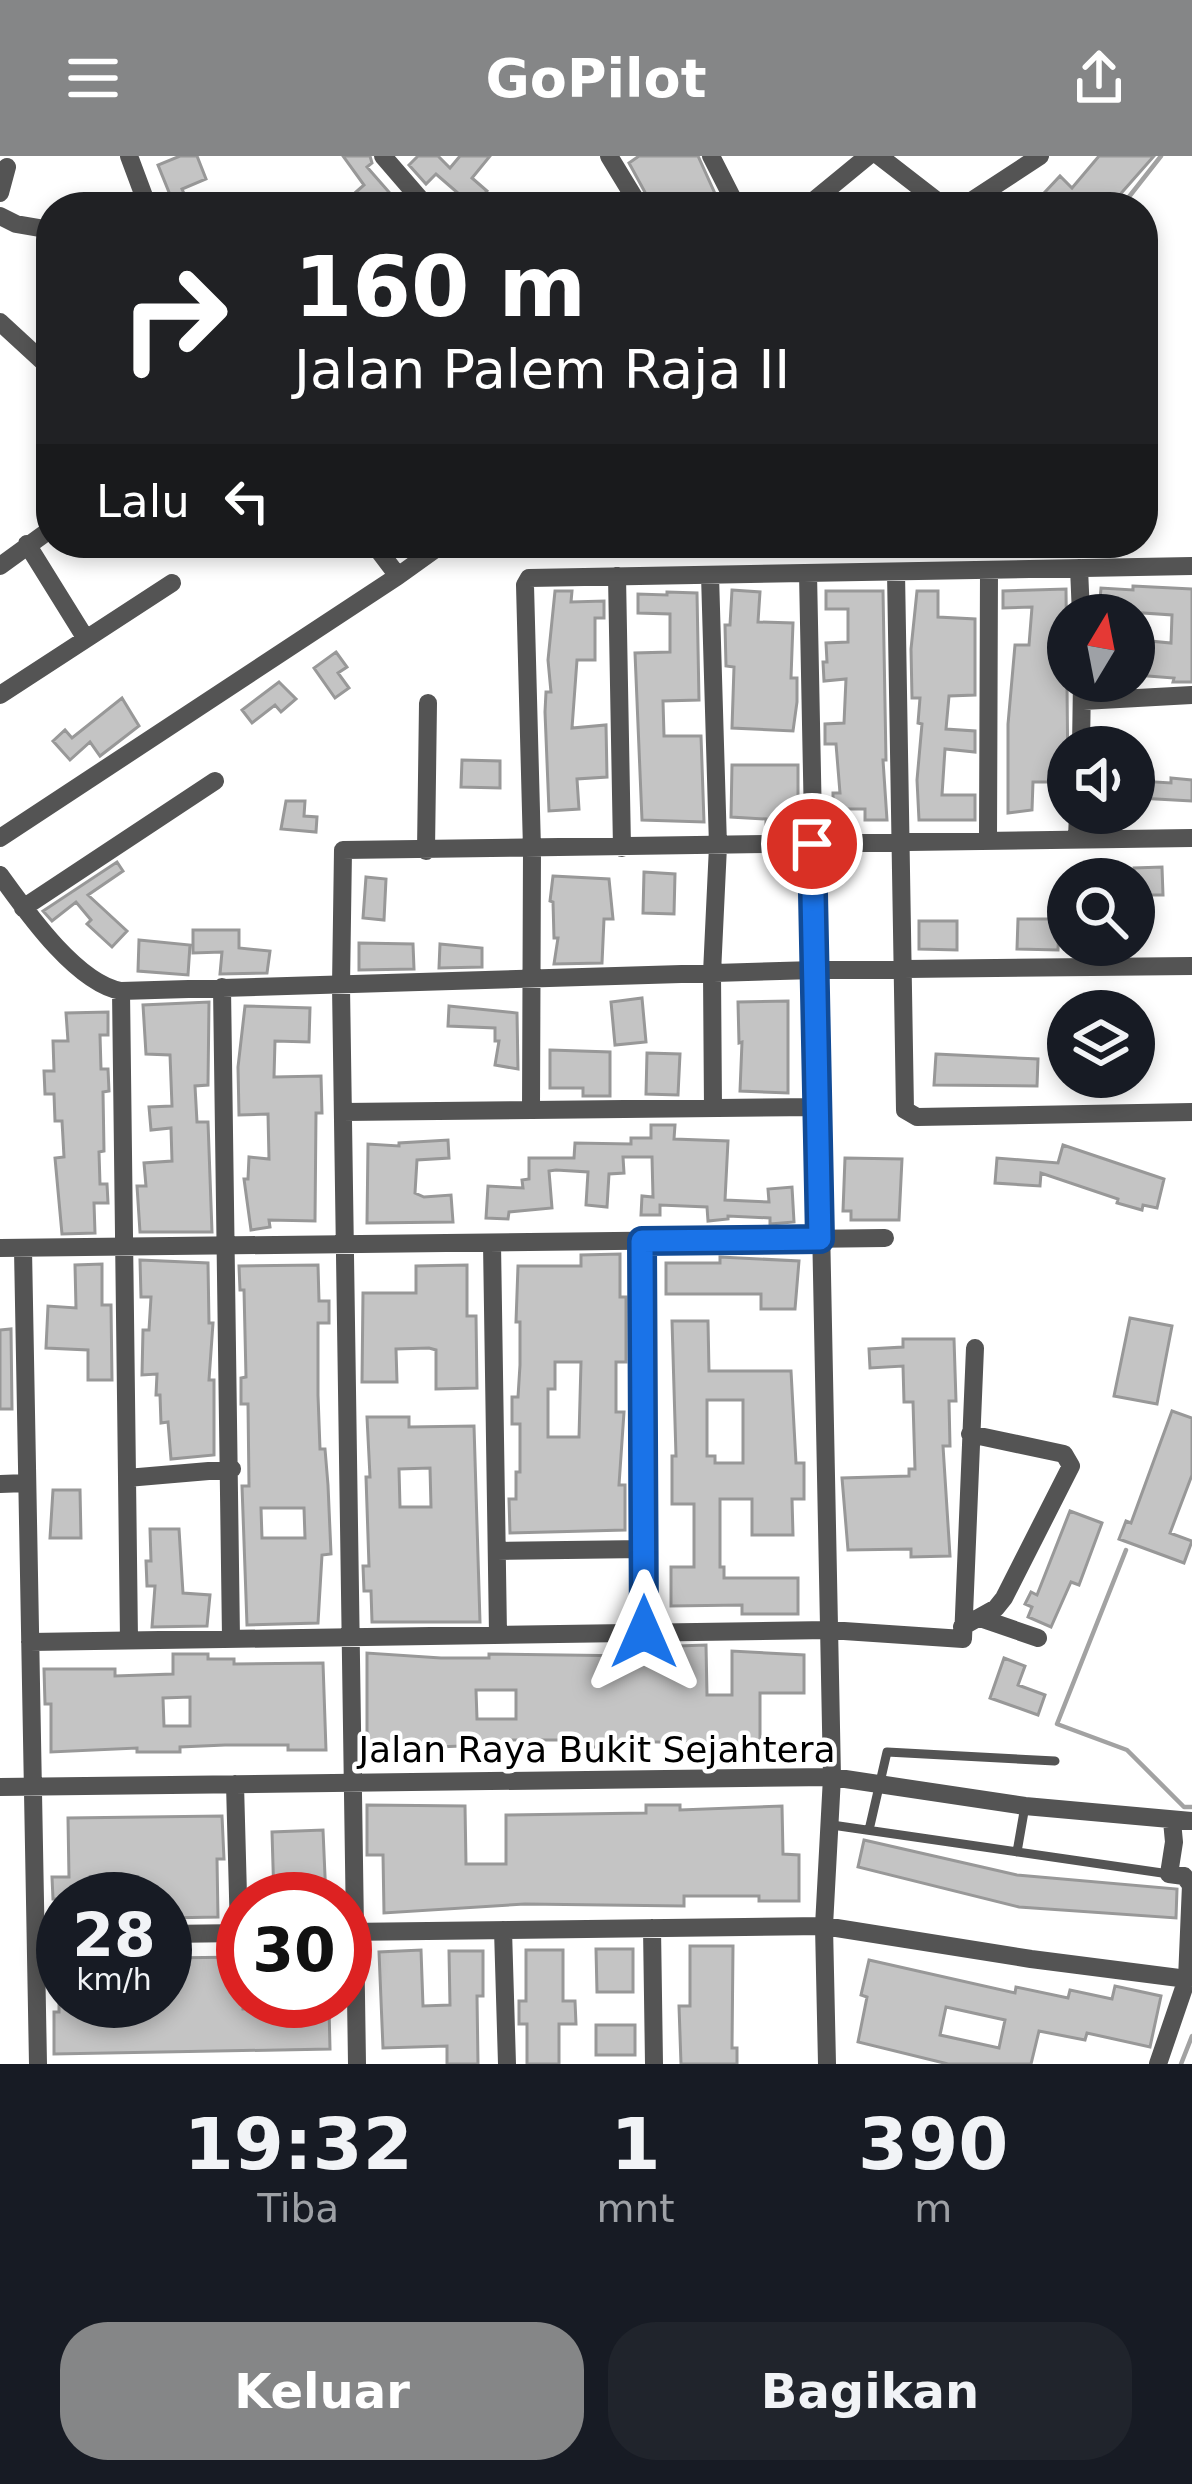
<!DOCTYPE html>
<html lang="id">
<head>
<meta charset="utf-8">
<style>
  :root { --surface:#171b24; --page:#20242c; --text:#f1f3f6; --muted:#9ea1a6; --accent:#858687 }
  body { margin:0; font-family:"DejaVu Sans",sans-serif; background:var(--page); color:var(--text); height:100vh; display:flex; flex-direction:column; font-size:45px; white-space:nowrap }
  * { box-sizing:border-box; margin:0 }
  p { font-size:39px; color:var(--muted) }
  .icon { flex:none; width:66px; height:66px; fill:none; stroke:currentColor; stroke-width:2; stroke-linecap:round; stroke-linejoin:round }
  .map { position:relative; height:1908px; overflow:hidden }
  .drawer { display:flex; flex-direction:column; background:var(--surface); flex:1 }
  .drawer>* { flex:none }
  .banner { position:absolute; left:36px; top:36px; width:1122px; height:366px; border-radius:48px; box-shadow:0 6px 18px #0003; background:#202124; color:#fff; overflow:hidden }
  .needle { width:78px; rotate:10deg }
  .fabs { position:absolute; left:1047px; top:438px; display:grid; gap:24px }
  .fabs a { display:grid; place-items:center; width:108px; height:108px; border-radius:50%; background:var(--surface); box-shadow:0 6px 18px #0003; font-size:60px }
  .speed { position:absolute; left:36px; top:1716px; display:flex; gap:24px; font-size:60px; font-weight:700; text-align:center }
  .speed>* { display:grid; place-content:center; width:156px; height:156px; border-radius:50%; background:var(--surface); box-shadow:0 6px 18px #0003; line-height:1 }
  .speed small { font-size:30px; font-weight:400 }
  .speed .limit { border:18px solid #d22; background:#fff; color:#111 }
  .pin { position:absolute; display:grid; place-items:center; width:102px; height:102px; color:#fff; margin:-51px; border:6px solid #fff; border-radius:50%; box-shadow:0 3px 12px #0007 }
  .me { position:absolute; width:132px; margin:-66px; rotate:0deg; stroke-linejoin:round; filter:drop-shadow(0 0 9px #0008) }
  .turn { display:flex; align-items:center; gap:42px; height:252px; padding:0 60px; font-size:54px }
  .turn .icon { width:156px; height:156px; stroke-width:2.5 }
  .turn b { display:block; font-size:84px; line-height:102px }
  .then { display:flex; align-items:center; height:114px; padding:0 60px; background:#0003; gap:24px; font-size:45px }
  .eta { display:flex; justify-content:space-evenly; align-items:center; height:204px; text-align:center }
  .eta b { font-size:72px; font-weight:800; line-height:84px }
  .button { display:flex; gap:24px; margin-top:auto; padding:24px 60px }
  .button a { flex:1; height:138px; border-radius:48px; background:var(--accent); color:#fff; font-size:48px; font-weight:800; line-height:138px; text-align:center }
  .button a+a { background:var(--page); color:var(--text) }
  header { display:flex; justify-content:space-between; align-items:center; height:156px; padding:0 60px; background:var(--accent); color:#fff; font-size:54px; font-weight:800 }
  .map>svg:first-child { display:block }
</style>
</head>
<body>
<header><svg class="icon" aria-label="menu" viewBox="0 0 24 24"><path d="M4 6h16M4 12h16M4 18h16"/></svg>GoPilot<svg class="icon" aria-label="share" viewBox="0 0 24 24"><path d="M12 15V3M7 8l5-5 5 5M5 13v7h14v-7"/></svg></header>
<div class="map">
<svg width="1192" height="1908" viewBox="0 0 1192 1908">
  <rect width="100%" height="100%" fill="#fff"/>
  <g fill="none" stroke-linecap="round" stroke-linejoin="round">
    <path stroke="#a2a2a2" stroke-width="4.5" d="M1121,51L1161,0
      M1126,1394L1057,1568L1127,1594L1184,1651H1192
      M1181,1908L1192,1880"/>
  </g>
  <path fill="#c4c4c4" stroke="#989898" stroke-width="3" fill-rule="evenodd" d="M180,0H197L206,23L182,33L190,51H175L158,9Z
    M343,0H370L372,7L367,11L402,51H369L356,36L364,29Z
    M418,0H438L450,12L460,0H490L472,22L487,35L474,51L436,18L426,28L409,9Z
    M639,0H698L717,42L704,51H653L629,7Z
    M1099,0H1154L1109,51H1093L1087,47L1083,51H1031L1060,20L1072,32Z
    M1133,430L1192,433V526H1173L1174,522L1136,519L1139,484L1171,487L1172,459L1099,454L1101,432L1133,434Z
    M1066,433L1068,626H1033L1032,654L1008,657V568L1015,489H1029L1032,451L1003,452V435Z
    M732,434L760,436L758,466L793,467L791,522H797V546L793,575L732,572L734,511L726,510L725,469H730Z
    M555,435H572L571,446L604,445V462H595V504H577L572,572L606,569L607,621L577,623L579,653L549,655L545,556L546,536H551L548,504Z
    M826,435H883L886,604H883L887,664H865V653H833V637H840L836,588H825V568L844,567L846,523L824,525L823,506H827L826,487L848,486V453H826Z
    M917,435H938V461L975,463V539L949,540L946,573L975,575V596L945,593L942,639H975V664H919L917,624L922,568L918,567L920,542H912L911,493Z
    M667,436L697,437L699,544L663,545L664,580H701L704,666L642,664L635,497L670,496V458L638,457V438L667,439Z
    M336,496L347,511L338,517L349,532L335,542L314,512Z
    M279,526L296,543L281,556L275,549L252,567L242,554Z
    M122,542L139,570L100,600L90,586L70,604L53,585L65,574L72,582Z
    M462,604L500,605V632L461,631Z
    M732,609H798V657H781V669H766V663L731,661Z
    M1171,622L1192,624V645L1139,642L1140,625L1171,627Z
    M286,645H305L304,660L317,661L316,676L281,673Z
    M117,706L123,715L88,739L127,775L112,791L87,768L91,764L76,746L52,765L43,755Z
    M1162,711L1163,739H1134V712Z
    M644,716L675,718L674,758L643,757Z
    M553,720L609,723L613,763H604L602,807L554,808L558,782H554L553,746L550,745Z
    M366,721L386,723L384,764L363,762Z
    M1018,763H1059L1058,794L1017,793Z
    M919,765H957V794L919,793Z
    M193,774H239V792L270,795L267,817L220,818L222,796L193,797Z
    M139,784L190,789L188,819L138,815Z
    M359,787L413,788L414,813L359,814Z
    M440,788L482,792V811L439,812Z
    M642,842L646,886L615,889L611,846Z
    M788,845V937L740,935L742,886L739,887L738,846Z
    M209,846L208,929L195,930L197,966H208L212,1076H140L137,1030H146L144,1007L172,1005L171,972L151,974L149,951L172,950L170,899L146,898L143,849Z
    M245,850L310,852L309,886L275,885L274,921L321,920L322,957H316L315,1065L269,1064L270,1071L251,1074L244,1023H248L249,1001L269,1003L268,958L239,959L238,911Z
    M449,850L517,857L518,913L495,909L499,885H495V872L448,870Z
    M108,856V879H100L101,913H108L109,935L103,936L104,995L99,996L100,1028H107L108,1047H94L95,1077L62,1078L55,1002L64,1001L62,965H55L54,938H45L44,915H54L53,885H68L66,857Z
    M550,894L610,896V940H583V932H550Z
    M647,897L680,898L678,939L646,938Z
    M936,898L1038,903L1037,930L934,929Z
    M651,969H675L674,983L728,985L725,1044L769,1046L768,1033L792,1031L794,1066L770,1068V1062L728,1060V1063L708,1065L707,1051L660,1049V1059H641L642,1040L653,1041L652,1001H623L624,1017L609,1018L607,1051L586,1049L588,1016L556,1014L549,1015L552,1052L509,1056L508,1063L486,1062L488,1030L523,1032L522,1024L529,1023V1002H574L575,987L631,988V982H651Z
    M448,984L449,1002L417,1004L415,1037L424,1041L451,1039L453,1066L367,1067L368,988L399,990V987Z
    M1063,989L1164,1023L1157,1052L1143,1049L1142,1054L1117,1047L1118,1043L1041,1017L1040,1030L995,1027L997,1002L1058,1007Z
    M845,1002L902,1003L899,1064H851V1055H843Z
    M620,1098V1141H626V1206H616V1256H624L619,1329H625V1374L510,1377L509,1343H516V1316H520V1268H512V1241H518L520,1209V1166H516L518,1110H581V1099ZM555,1206H581L579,1281H548V1233H555Z
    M720,1101L799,1105L795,1153H761V1138H666V1107H720Z
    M140,1104L208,1107L209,1167H213L209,1224H214V1299L171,1303L168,1266L161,1267L160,1239H156L157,1218L142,1219L143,1174H149L151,1141H141Z
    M102,1108V1149H111L112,1224H88V1194L46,1192L48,1150L76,1152L75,1109Z
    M318,1109L319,1145H329V1167H318V1239L320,1293H325L328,1329L331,1398L322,1399L318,1467L247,1469L242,1330H249L248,1248H241V1222L246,1221L244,1134H240L239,1110ZM261,1352H304L305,1382H262Z
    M467,1109V1160H476L477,1232L436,1233V1194L429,1192L396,1193L397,1226H362L363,1137H416V1110Z
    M1130,1162L1172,1170L1157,1248L1114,1240Z
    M672,1165H708L709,1215H791L796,1307H804V1343H792L793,1379H752V1343H720V1411H724V1422H798V1458H742V1449L671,1450V1411H694V1348H672V1300H676ZM707,1244H743V1307H715V1300H707Z
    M11,1173L12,1253H0V1174Z
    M903,1183H954L956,1245H949L950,1290H943L950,1400L911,1401V1393L848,1394L842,1322L909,1320V1313H915L913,1246H904L903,1210L870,1212L869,1193L903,1191Z
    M1172,1255L1192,1262V1319L1170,1377L1192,1385L1184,1407L1119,1383L1126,1365L1131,1367Z
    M367,1261H409V1271L474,1270L480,1466H372L371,1435H364L363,1410H369L366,1321H370ZM430,1312L431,1351H400L399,1313Z
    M53,1334H80L81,1382H50Z
    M1070,1355L1102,1367L1079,1429L1071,1426L1051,1471L1028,1461L1032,1451L1025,1448L1031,1436L1037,1439Z
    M150,1373H179L183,1437L210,1439L207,1470L152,1471L155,1430H147L146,1405H151Z
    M706,1489L707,1539H732V1495L804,1499V1537H760V1588L606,1585V1591H567V1584H508V1588L367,1594V1497L441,1502H489V1498L637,1500L678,1499V1490ZM476,1534H516V1563H477Z
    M173,1498H208V1503H234V1508L323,1507L326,1594H288V1589H225L180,1591V1596H137V1592L51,1596V1548H45L44,1513H115V1520L173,1518ZM190,1541V1570H164L163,1542Z
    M1004,1502L1025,1510L1018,1529L1045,1539L1038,1559L990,1542Z
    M367,1649L465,1650L466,1708H506V1659L646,1657V1649H680V1654L782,1650L783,1698L799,1699V1745H759V1740H684V1750L525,1748L384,1757L383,1699H367Z
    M222,1660L224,1703H217L218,1761L165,1762V1743H53L52,1721H69L68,1662Z
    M323,1674L326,1743H274L272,1676Z
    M864,1684L1017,1719L1177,1733L1176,1762L1019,1751L858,1711Z
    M690,1790H733L732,1892H737V1908H681L679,1850H690Z
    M596,1793H633V1836H597Z
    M421,1794L423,1850L450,1849L449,1795H483V1840H477L478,1908H447V1890L383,1892L379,1796Z
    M526,1794H563V1845H575L576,1868H559V1908H527V1868H519V1845H526Z
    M243,1801V1853L329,1851L330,1893L54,1898V1856H59V1845H165V1802Z
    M869,1804L1015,1837L1016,1831L1068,1842L1070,1834L1112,1843L1115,1830L1161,1840L1150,1891L1087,1877L1085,1884L1039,1875L1031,1908H948L858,1886L867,1841L861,1839ZM946,1851L1005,1864L999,1892L940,1879Z
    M596,1869H635V1899H596Z"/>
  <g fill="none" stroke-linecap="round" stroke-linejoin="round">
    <path stroke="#545454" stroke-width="9" d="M832,1669L1169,1718
      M869,1674L887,1596L1055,1605
      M1017,1696L1025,1650"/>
    <path stroke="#545454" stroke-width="18" d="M129,0L148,51
      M383,0L427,51
      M609,0L640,51
      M711,0L737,51
      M879,0L945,51
      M0,37L7,11
      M806,51L868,0
      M962,51L1040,0
      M0,60L16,68L51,74
      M0,166L51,213
      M51,241L46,250L51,259
      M0,410L51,373
      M1079,412L1081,459
      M896,416L905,954L917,961L1192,956
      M808,417L832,1621L824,1770L827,1908
      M710,419L718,690L712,817L713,952
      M398,420L444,387
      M617,420L622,692
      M86,483L172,427
      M0,539L86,483L27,388
      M1083,545L1192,539
      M1081,591L1082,525
      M0,682L398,420L373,387
      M1077,682L1078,657
      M988,684L989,414
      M426,695L428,547
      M0,719C26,755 76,827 121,835L815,814L1192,810
      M23,752L215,625
      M222,831L231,1482
      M121,835L129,1484
      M531,954L532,693L525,429L529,422L1192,410
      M343,956L817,951
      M642,1085L644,1476
      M492,1087L498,1478
      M0,1092L885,1082
      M23,1093L38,1908
      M127,1322L232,1313
      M0,1328L27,1327
      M497,1395L644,1393
      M980,1462L1038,1482
      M962,1471L996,1452L1004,1442L1071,1310L1064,1298L970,1278
      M30,1486L829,1474L963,1483L975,1192
      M235,1628L239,1777
      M0,1631L832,1621L1025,1650L1192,1665
      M652,1772L654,1908
      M503,1774L507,1908
      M345,1776L824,1770L1031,1803L1187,1823
      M165,1778L243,1777
      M36,1780L63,1779
      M357,1908L341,830L343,694L1192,682
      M1158,1908L1187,1823L1191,1729L1184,1720L1169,1718L1174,1686L1172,1665"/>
  </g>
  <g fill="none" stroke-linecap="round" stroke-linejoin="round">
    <g stroke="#114b97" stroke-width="30">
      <path id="route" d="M644,1476L642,1085L820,1083L812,688"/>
    </g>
    <use href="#route" stroke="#1a73e8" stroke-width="21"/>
  </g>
  <g text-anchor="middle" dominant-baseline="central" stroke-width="9" stroke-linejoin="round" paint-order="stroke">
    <g font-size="36" fill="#000" stroke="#fff">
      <text x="597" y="1593">Jalan Raya Bukit Sejahtera</text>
    </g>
  </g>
</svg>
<div class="fabs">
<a><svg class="needle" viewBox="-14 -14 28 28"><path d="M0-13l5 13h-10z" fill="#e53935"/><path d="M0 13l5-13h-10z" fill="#9ea1a6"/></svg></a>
<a><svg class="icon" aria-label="sound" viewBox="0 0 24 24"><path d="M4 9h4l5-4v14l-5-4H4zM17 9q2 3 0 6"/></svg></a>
<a><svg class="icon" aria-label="search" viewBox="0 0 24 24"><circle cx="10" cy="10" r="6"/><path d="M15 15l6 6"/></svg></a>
<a><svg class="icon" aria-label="layers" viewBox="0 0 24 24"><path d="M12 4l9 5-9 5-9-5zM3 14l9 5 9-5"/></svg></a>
</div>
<div class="speed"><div>28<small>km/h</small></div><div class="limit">30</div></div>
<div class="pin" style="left:812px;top:688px;background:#d93025"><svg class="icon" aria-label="arrive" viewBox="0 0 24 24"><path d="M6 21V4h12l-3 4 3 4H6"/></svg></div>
<svg class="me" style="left:644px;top:1476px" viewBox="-20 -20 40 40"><path d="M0-17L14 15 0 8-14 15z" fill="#1a73e8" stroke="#fff" stroke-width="4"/></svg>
<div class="banner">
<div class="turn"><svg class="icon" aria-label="right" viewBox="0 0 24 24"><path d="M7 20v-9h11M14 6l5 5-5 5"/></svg><div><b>160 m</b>Jalan Palem Raja II</div></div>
<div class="then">Lalu<svg class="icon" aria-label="left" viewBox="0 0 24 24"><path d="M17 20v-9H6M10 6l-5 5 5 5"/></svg></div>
</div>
</div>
<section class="drawer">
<div class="eta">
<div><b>19:32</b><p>Tiba</p></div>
<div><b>1</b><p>mnt</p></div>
<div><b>390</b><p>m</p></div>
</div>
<div class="button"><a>Keluar</a><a>Bagikan</a></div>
</section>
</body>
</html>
